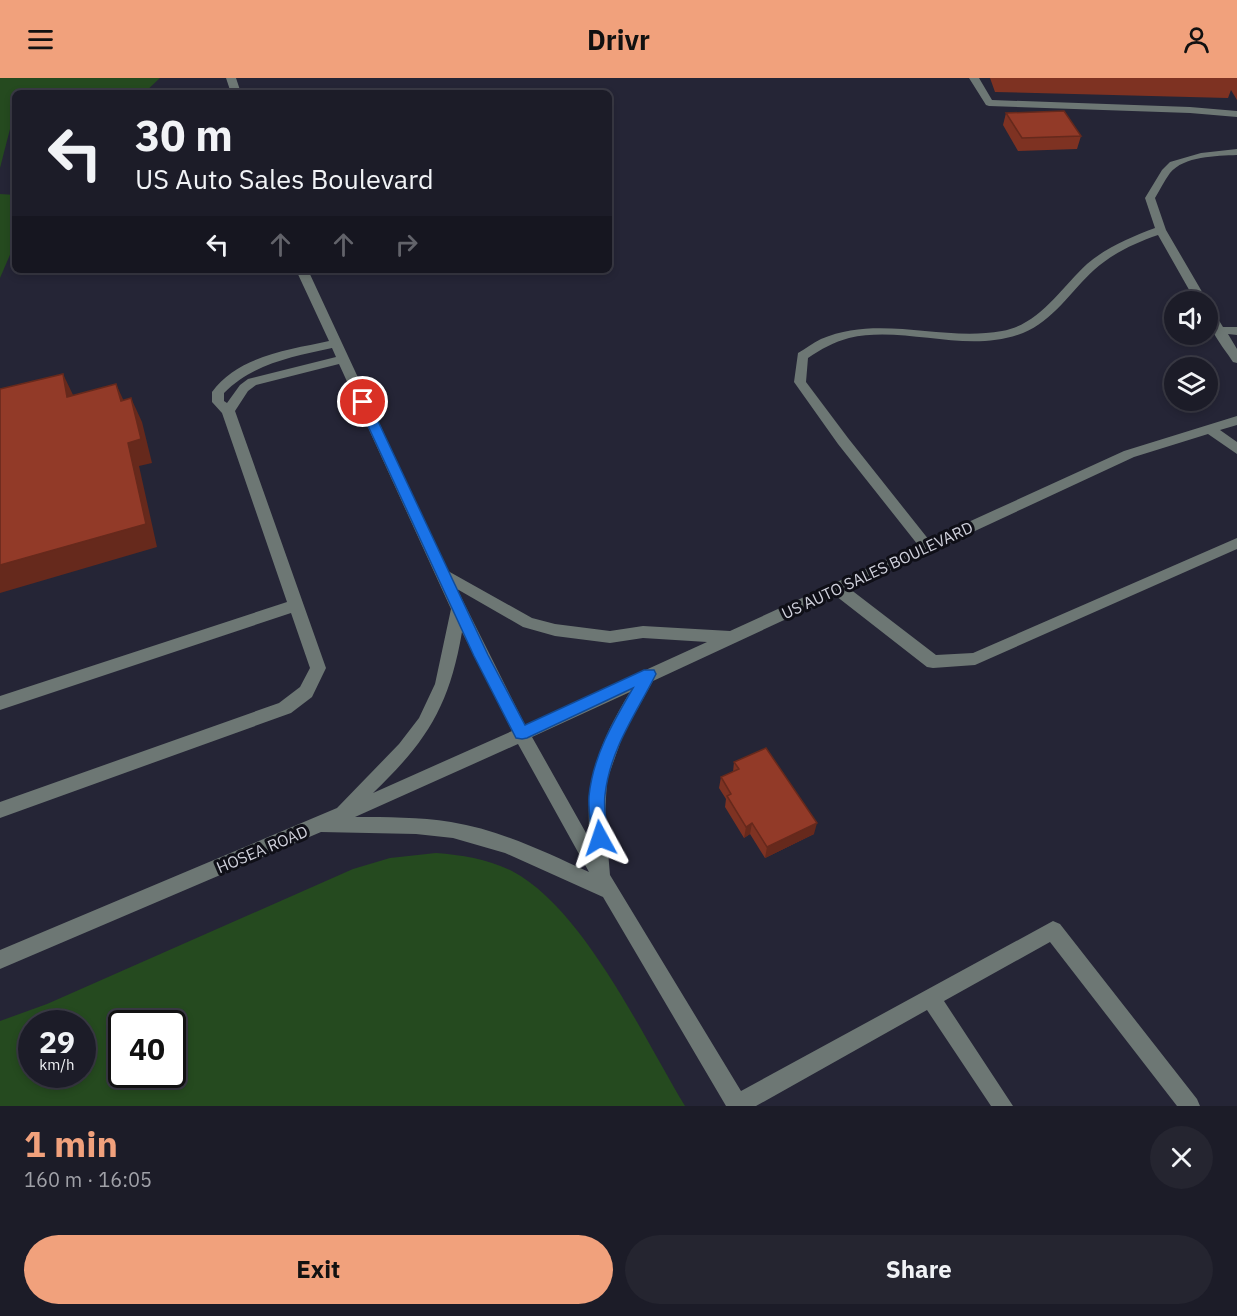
<!DOCTYPE html>
<html lang="en">
<head>
<meta charset="utf-8">
<style>
  :root { --surface:#1c1c28; --page:#252530; --text:#f1f3f6; --muted:#a0a1a8; --line:#3a3a45; --accent:#f1a17c }
  body { margin:0; font-family:"IBM Plex Sans",sans-serif; background:var(--page); color:var(--text); height:100vh; display:flex; flex-direction:column; font-size:22px; white-space:nowrap }
  * { box-sizing:border-box; margin:0 }
  p { font-size:20px; color:var(--muted) }
  .icon { flex:none; width:33px; height:33px; fill:none; stroke:currentColor; stroke-width:2; stroke-linecap:round; stroke-linejoin:round }
  .map { position:relative; height:1028px; overflow:hidden }
  .side { display:flex; flex-direction:column; background:var(--surface); flex:1 }
  .side>* { flex:none }
  .hud { position:absolute; left:12px; top:12px; width:600px; height:183px; border-radius:9px; box-shadow:0 3px 9px #0003,0 0 0 2px var(--line); background:#1c1c28; color:var(--text); overflow:hidden }
  .buttons { position:absolute; left:1164px; top:213px; display:grid; gap:12px }
  .buttons a { display:grid; place-items:center; width:54px; height:54px; border-radius:50%; background:var(--surface); box-shadow:0 3px 9px #0003,0 0 0 2px var(--line); font-size:30px }
  .speed { position:absolute; left:18px; top:932px; display:flex; gap:12px; font-size:30px; font-weight:700; text-align:center }
  .speed>* { display:grid; place-content:center; width:78px; height:78px; border-radius:50%; background:var(--surface); box-shadow:0 3px 9px #0003,0 0 0 2px var(--line); line-height:1 }
  .speed small { font-size:15px; font-weight:400 }
  .speed .limit { border:3px solid #111; border-radius:9px; background:#fff; color:#111 }
  .pin { position:absolute; display:grid; place-items:center; width:51px; height:51px; color:#fff; margin:-26px; border:3px solid #fff; border-radius:50%; box-shadow:0 2px 6px #0007 }
  .me { position:absolute; width:66px; margin:-33px; rotate:355deg; stroke-linejoin:round; filter:drop-shadow(0 0 4px #0008) }
  .turn { display:flex; align-items:center; gap:21px; height:126px; padding:0 24px; font-size:27px }
  .turn .icon { width:78px; height:78px; stroke-width:2.5 }
  .turn b { display:block; font-size:42px; line-height:51px }
  .lanes { display:flex; align-items:center; height:57px; padding:0 24px; background:#0003; justify-content:center; gap:30px; direction:ltr }
  .lanes .off { opacity:.35 }
  .round { display:grid; place-items:center; flex:none; width:63px; height:63px; border-radius:32px; background:var(--page) }
  .summary { display:flex; align-items:center; justify-content:space-between; height:102px; padding:0 24px }
  h1 { font-size:36px; font-weight:800; line-height:45px; color:var(--accent) }
  .action { display:flex; gap:12px; margin-top:auto; padding:12px 24px }
  .action a { flex:1; height:69px; border-radius:36px; background:var(--accent); color:#111; font-size:24px; font-weight:800; line-height:69px; text-align:center }
  .action a+a { background:var(--page); color:var(--text) }
  header { display:flex; justify-content:space-between; align-items:center; height:78px; padding:0 24px; background:var(--accent); color:#111; font-size:27px; font-weight:800 }
  .map>svg:first-child { display:block }
</style>
</head>
<body>
<header><svg class="icon" aria-label="menu" viewBox="0 0 24 24"><path d="M4 6h16M4 12h16M4 18h16"/></svg>Drivr<svg class="icon" aria-label="person" viewBox="0 0 24 24"><circle cx="12" cy="8" r="4"/><path d="M4 21q1-7 8-7t8 7"/></svg></header>
<div class="map">
<svg width="1237" height="1028" viewBox="0 0 1237 1028">
  <rect width="100%" height="100%" fill="#252536"/>
  <path fill="#254a1f" fill-rule="evenodd" d="M0,0H160L144,15H15V45L11,47L0,90Z
    M0,116L15,117V165L0,200Z
    M436,775C462,777 488,781 512,793C584,831 643,959 685,1028H0V943L47,926L353,791L390,780ZM32,945H82V996H32ZM122,945H172V996H122Z"/>
  <g fill="none" stroke-linecap="round" stroke-linejoin="round">
    <path fill="#6d7774" fill-rule="evenodd" d="M226,0H236L241,15H231Z
      M969,0H979L992,22L1190,29L1237,33V39L1190,35L989,28L986,27Z
      M1237,71V77C1216,78 1184,78 1170,95C1164,103 1160,112 1155,120L1166,152L1208,224V225L1196,224L1158,157C1135,165 1113,175 1094,192C1071,213 1053,243 1023,255C967,277 906,247 849,260C834,264 821,271 808,280L806,304L848,360L929,462L1124,373L1237,338V347L1220,352L1237,364V376L1208,356L1134,379L850,511L936,577L973,575L1237,460V471L975,587L933,590L927,589L836,518L653,603L623,657L607,702L605,738L610,797L741,1013L1053,843L1060,846L1197,1021L1200,1028H1177L1050,864L944,923L1013,1028H991L927,932L756,1028H726L603,819L505,775L453,760L416,756L321,754L0,891V872L337,730L399,666L419,640L435,606L451,531L339,286L256,307L248,313L235,333L326,590L312,619L291,635L0,740V724L279,625L300,609L310,590L291,535L0,632V618L287,524L222,335L212,324V314C238,278 288,272 329,263L296,192H308L448,493L532,540L555,546L610,553L643,548L730,553L918,467L838,366L794,304L798,275C805,271 813,265 821,261C880,236 942,264 1002,253C1039,247 1061,210 1087,186C1107,169 1131,159 1155,150L1145,120L1162,92L1170,84L1201,75ZM332,270L336,279L248,301L240,307L227,325L224,323V315C254,285 292,279 332,270ZM457,511L523,549L555,558L610,565L643,560L707,564L525,647ZM462,554L512,653L373,715C427,663 449,629 462,554ZM630,614C600,663 584,703 590,762L532,659ZM518,666L589,794C545,774 500,752 451,744C419,739 387,739 355,739Z
      M1208,230L1212,231L1223,249H1237V257L1228,256L1237,271V285L1233,284C1221,266 1206,250 1208,230Z"/>
  </g>
  <path fill="#7e3222" d="M990,0H1237V22L1231,12L1228,20L995,14Z
    M1006,35L1081,58L1077,71L1018,73L1003,47Z
    M734,684L814,756L765,780L750,756L744,760L725,729L726,721L719,710L721,699L733,694Z"/>
  <path fill="#66291c" d="M63,296L74,319H67Z
    M116,306L127,330L121,323Z
    M131,320L142,344L152,385L139,388L157,469L0,515V487L128,365Z
    M752,745L750,756L744,760L746,749Z
    M817,745L814,756L765,780L767,769Z"/>
  <path fill="#923a28" stroke="#66291c" stroke-width="1.5" d="M1064,33L1081,58L1022,60L1006,35Z
    M63,296L67,319L116,306L121,323L131,320L141,361L128,365L146,446L0,487V311Z
    M766,670L817,745L767,769L752,745L746,749L727,718L731,716L721,699L739,691L734,684Z"/>
  <path fill="#1a73e8" stroke="#114b97" stroke-width="1.5" d="M363,320L369,324L488,577L525,647L644,592H654L656,596C636,636 610,671 605,717C603,731 607,746 608,760L605,765L600,767L594,765L592,760C591,746 588,731 589,718C593,678 613,644 633,610L527,660L522,661L516,660L474,578L357,324Z"/>
  <g text-anchor="middle" dominant-baseline="central" stroke-width="6" stroke-linejoin="round" paint-order="stroke">
    <g font-size="16" fill="#d0d1dc" stroke="#0f0f17">
      <text transform="translate(877 492) rotate(-25)">US AUTO SALES BOULEVARD</text>
      <text transform="translate(262 771) rotate(-23)">HOSEA ROAD</text>
    </g>
  </g>
</svg>
<div class="buttons">
<a><svg class="icon" aria-label="sound" viewBox="0 0 24 24"><path d="M4 9h4l5-4v14l-5-4H4zM17 9q2 3 0 6"/></svg></a>
<a><svg class="icon" aria-label="layers" viewBox="0 0 24 24"><path d="M12 4l9 5-9 5-9-5zM3 14l9 5 9-5"/></svg></a>
</div>
<div class="speed"><div>29<small>km/h</small></div><div class="limit">40</div></div>
<div class="pin" style="left:363px;top:324px;background:#d93025"><svg class="icon" aria-label="arrive" viewBox="0 0 24 24"><path d="M6 21V4h12l-3 4 3 4H6"/></svg></div>
<svg class="me" style="left:600px;top:760px" viewBox="-20 -20 40 40"><path d="M0-17L14 15 0 8-14 15z" fill="#1a73e8" stroke="#fff" stroke-width="4"/></svg>
<div class="hud">
<div class="turn"><svg class="icon" aria-label="left" viewBox="0 0 24 24"><path d="M17 20v-9H6M10 6l-5 5 5 5"/></svg><div><b>30 m</b>US Auto Sales Boulevard</div></div>
<div class="lanes"><svg class="icon" aria-label="left" viewBox="0 0 24 24"><path d="M17 20v-9H6M10 6l-5 5 5 5"/></svg><svg class="icon off" aria-label="ahead" viewBox="0 0 24 24"><path d="M12 20V5M6 11l6-6 6 6"/></svg><svg class="icon off" aria-label="ahead" viewBox="0 0 24 24"><path d="M12 20V5M6 11l6-6 6 6"/></svg><svg class="icon off" aria-label="right" viewBox="0 0 24 24"><path d="M7 20v-9h11M14 6l5 5-5 5"/></svg></div>
</div>
</div>
<section class="side">
<div class="summary"><div><h1>1 min</h1><p>160 m · 16:05</p></div><a class="round"><svg class="icon" aria-label="close" viewBox="0 0 24 24"><path d="M6 6l12 12M18 6L6 18"/></svg></a></div>
<div class="action"><a>Exit</a><a>Share</a></div>
</section>
</body>
</html>
